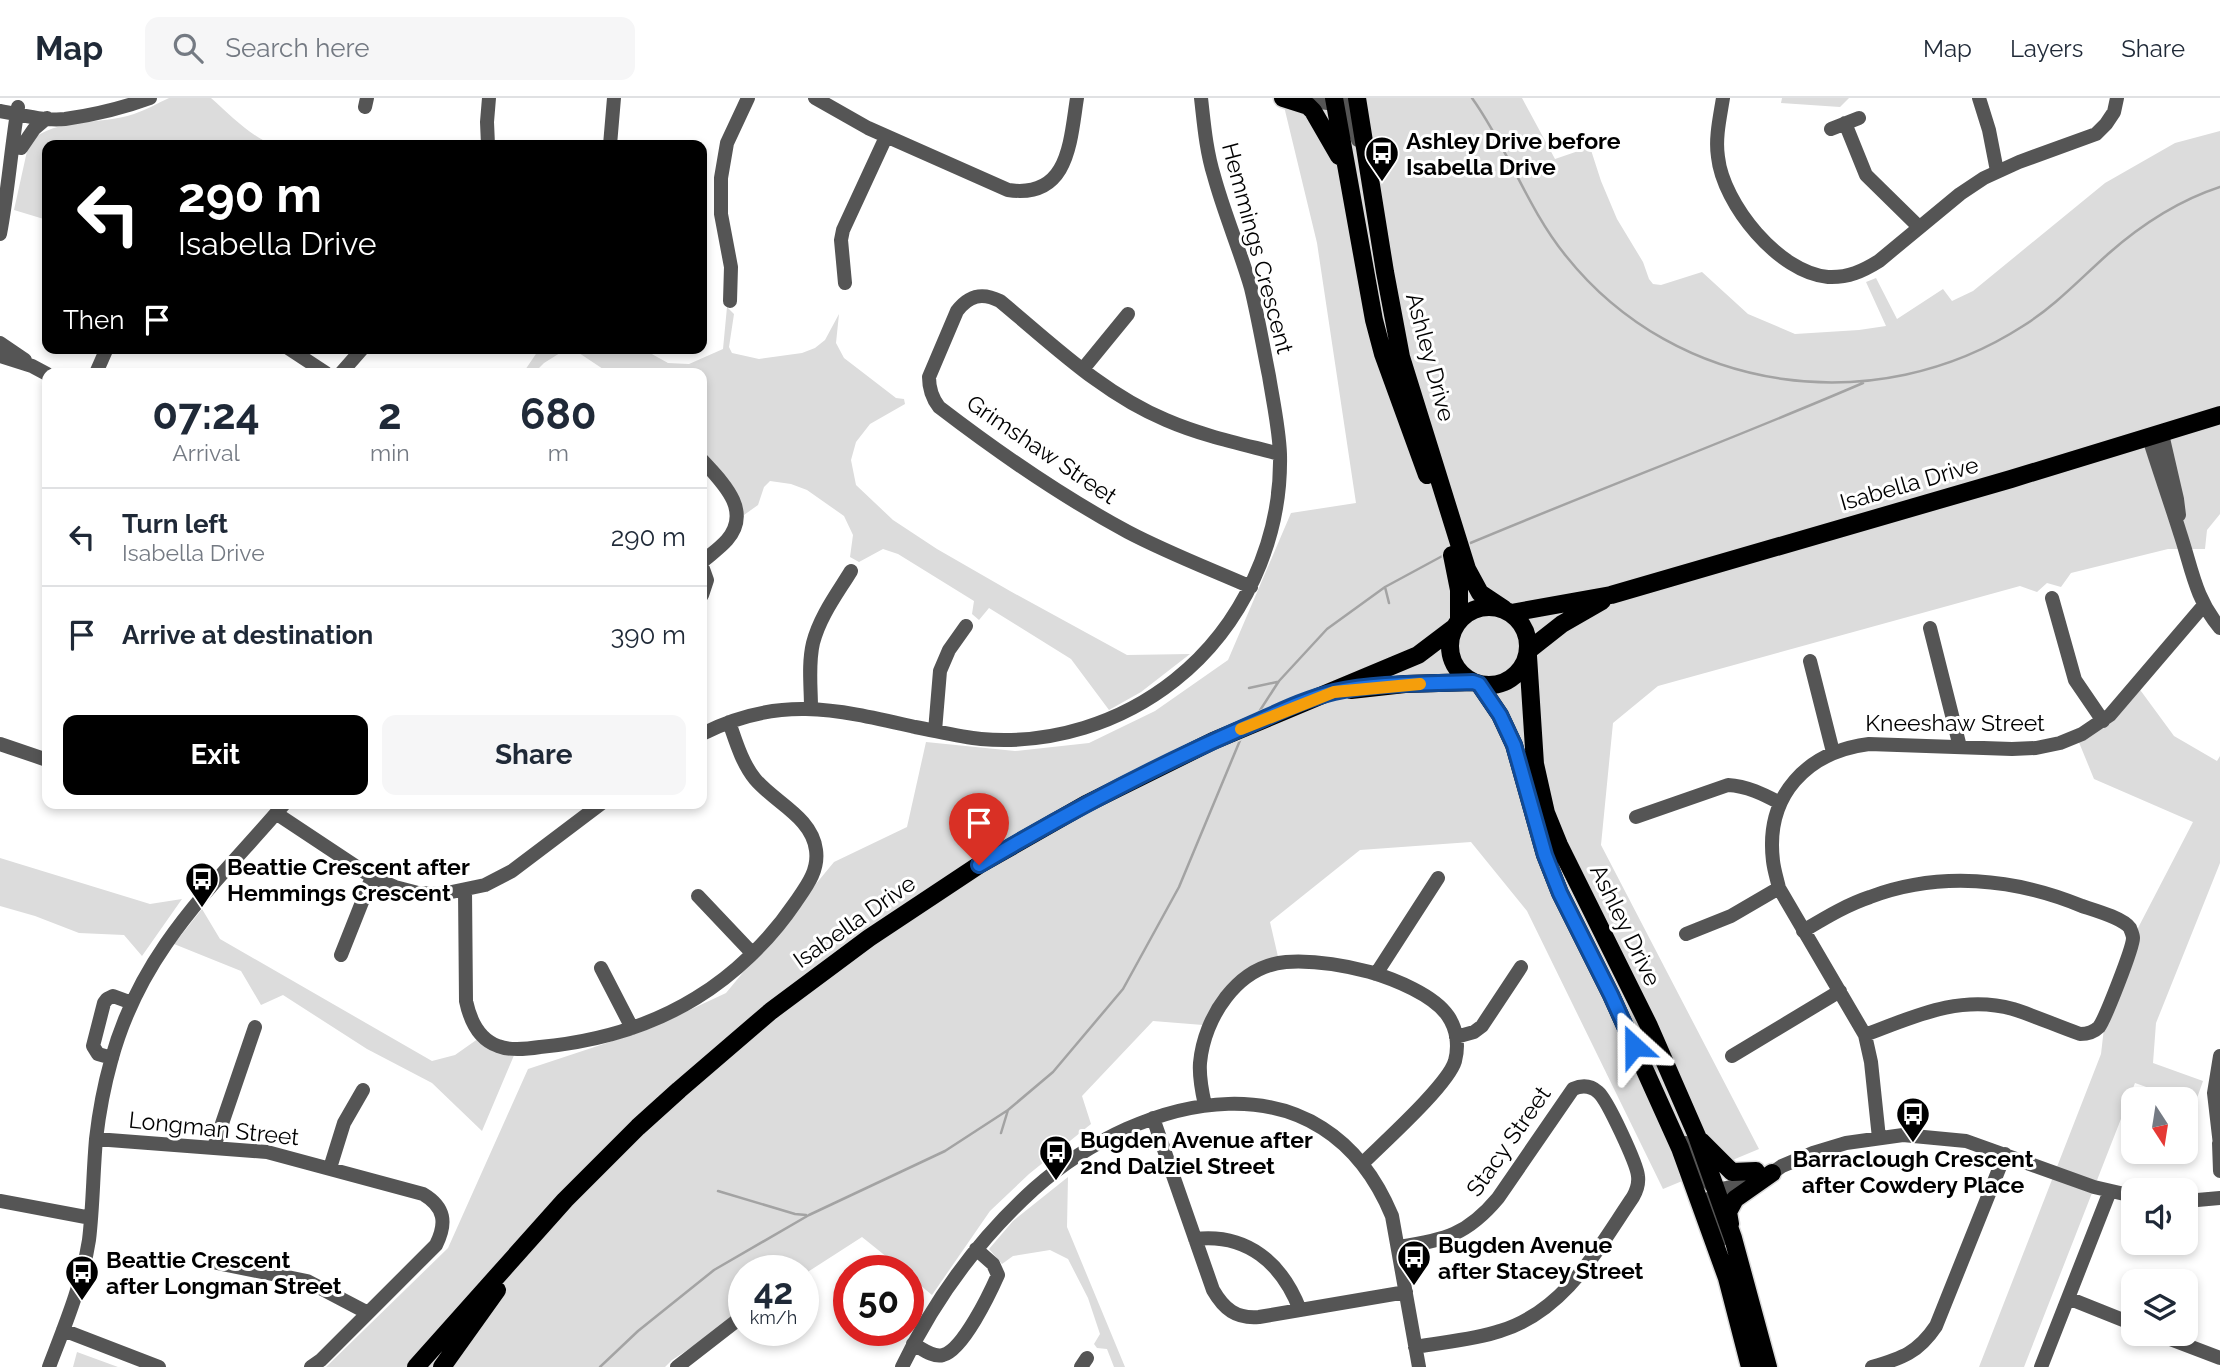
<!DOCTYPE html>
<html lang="en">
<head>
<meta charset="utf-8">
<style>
  :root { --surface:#fff; --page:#f6f6f7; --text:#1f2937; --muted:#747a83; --line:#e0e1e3; --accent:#000 }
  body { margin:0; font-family:Raleway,sans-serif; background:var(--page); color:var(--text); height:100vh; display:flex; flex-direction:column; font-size:26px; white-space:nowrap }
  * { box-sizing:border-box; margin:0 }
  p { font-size:23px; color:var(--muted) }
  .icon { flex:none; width:38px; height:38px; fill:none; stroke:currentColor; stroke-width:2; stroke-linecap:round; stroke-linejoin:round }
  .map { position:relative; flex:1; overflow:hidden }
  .sheet { position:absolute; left:42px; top:270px; width:665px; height:441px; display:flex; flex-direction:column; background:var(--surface); border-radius:14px; box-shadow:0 4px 10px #0003 }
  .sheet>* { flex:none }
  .hud { position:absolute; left:42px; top:42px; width:665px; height:214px; border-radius:14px; box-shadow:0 4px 10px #0003; background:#000; color:#fff; overflow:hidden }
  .needle { width:46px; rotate:168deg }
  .buttons { position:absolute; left:2121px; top:989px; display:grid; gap:14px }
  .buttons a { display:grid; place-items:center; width:77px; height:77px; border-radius:14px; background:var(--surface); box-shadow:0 4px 10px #0003; font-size:35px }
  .speed { position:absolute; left:728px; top:1157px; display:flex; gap:14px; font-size:35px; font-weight:700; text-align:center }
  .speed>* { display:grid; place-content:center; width:91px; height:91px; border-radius:50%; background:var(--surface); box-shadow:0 4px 10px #0003; line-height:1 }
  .speed small { font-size:18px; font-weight:400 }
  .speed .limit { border:10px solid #d22; background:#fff; color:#111 }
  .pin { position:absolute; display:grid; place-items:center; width:60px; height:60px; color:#fff; margin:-72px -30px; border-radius:50% 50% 50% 0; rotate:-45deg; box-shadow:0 0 7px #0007 }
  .pin .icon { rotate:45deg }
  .me { position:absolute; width:77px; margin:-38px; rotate:336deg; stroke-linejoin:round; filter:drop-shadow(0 0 5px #0008) }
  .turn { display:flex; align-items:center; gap:24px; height:147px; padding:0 21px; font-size:32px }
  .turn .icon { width:91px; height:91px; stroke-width:2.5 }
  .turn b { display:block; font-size:49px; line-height:60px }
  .then { display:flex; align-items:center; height:66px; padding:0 21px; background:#0003; gap:14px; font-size:26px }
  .eta { display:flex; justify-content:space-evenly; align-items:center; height:119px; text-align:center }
  .eta b { font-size:42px; font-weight:700; line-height:49px }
  .cta { display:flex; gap:14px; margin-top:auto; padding:14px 21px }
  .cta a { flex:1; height:80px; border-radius:14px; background:var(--accent); color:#fff; font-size:28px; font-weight:700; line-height:80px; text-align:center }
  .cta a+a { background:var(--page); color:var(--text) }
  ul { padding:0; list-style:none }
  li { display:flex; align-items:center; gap:21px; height:98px; padding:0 21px; border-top:2px solid var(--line) }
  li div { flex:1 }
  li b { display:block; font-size:26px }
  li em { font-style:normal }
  header { display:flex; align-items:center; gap:42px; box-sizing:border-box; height:98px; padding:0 35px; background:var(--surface); border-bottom:2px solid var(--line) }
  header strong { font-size:33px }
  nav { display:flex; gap:38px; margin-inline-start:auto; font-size:24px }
  .search { width:490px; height:63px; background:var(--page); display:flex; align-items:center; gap:18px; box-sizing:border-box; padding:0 24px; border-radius:14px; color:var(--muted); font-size:26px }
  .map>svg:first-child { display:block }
</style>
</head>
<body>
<header>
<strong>Map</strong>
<div class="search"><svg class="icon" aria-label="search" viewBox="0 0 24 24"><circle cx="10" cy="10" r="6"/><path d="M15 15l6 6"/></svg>Search here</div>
<nav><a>Map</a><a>Layers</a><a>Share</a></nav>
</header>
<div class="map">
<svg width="2220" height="1269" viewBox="0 0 2220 1269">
  <rect width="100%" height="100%" fill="#fff"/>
  <path fill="#dcdcdc" d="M169,0H211C230,17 249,37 273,47H47V122L14,112L29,44C59,18 99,28 134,16C146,12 158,5 169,0Z
    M1282,0H1522L1555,61L1590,49L1601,83L1617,121L1643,164L1649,181L1653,186L1661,187L1702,174L1748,216L1795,236L1859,232L1886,228L1866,184L1876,180L1897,221L1943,191L1952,203L1973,193L2105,85L2175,45L2220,33V416L2207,432L2205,451H2168L2071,475L2061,489L2047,485L2037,494L2020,488L1658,588L1613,625L1601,747L1759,1051L1663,1091L1527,813L1471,744L1360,752L1270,824L1279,863L1267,867L1203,927L1153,923L1082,998L1091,1026L1029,1076L990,1113L932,1197L908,1177V1172H903L862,1139L803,1177V1172H744V1215L672,1262L665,1269H326L448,1150L528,971L649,931L726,895L834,764L907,729L926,644L1015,653L1089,645L1155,613L1228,562L1291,415L1356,405L1317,145Z
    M1782,0H1849L1840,9L1781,5Z
    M727,209L734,216L729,249L732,255L759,261L802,255L815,250L825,242L839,216L836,245L844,260L896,300L904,301L905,306L870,326L856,344L851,362L856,387L893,422L937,451L1010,493L1127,557L1190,556L1141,594L1109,612L1071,561L989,510L979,522L972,516L974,503L898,456L883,451L859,464L850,459L853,437L844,418L807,392L791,386L770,383L764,389L758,407L744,417L741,415L733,388L702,354V275H609L576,253H568L560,255L544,265L534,275H523L540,250H641L668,265L689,266L723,251Z
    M2138,589L2174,638L2217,663L2220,658V765L2156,925L2153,965L2203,983L2195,1006L2186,1003V1001H2180L2135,985L2024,1269H1979L2101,956L2104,930L2138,830L2193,724L2094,681L2078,642Z
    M0,760L150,806L182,801L142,858L124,837L79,835L35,818L0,808Z
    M202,811L220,841L432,963L455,957L482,938L515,955L482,1033L432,985L367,951L283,897L261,907L241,873L174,846Z
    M1068,1079L1067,1129L1125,1269H1114L1107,1251L1097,1250L1094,1246L1100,1236L1088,1200L1068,1161L1050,1152L1013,1158L1002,1166L989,1151L1013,1123Z
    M77,1254L118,1269H73Z"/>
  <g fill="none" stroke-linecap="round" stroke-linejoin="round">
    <path stroke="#a3a3a3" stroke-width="2.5" d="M1472,0C1508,50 1527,110 1566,158C1677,297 1876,323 2023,228C2055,208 2080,181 2108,156C2141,127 2177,103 2220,89
      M1468,446C1599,391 1733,341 1863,285
      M1385,489L1389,505
      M1249,590L1277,584
      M1257,617L1279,583L1327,531L1385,489L1446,456
      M1001,1035L1008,1012
      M718,1093L795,1116L806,1117
      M600,1269L638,1233L714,1172L809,1117L945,1053L1008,1012L1053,974L1123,891L1179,789L1241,640"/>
    <g stroke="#dbdbdb" stroke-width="21">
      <path id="major" d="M1283,0L1308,8L1313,13L1339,58
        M1334,0L1374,222L1383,256L1427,377
        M1357,0L1385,174L1401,259L1467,471L1480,495L1504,511
        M1452,457L1459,492V523
        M1450 548a39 39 0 1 1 78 0a39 39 0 1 1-78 0Z
        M1511,515L1611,497L2011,381L2220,317
        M1529,552L1562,526L1602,503
        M1528,558L1535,666L1546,715L1559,747L1649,928L1697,1038L1733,1140L1768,1269
        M1479,586L1500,617L1514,647L1545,757L1560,795L1611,897L1680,1050L1727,1180L1750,1269
        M1351,592L1405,586L1473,584
        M1701,1043L1732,1074L1756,1073
        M1730,1126L1728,1114L1735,1101L1772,1075
        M416,1269L565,1102L638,1029L679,992L771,913L869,840L979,767L1086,706L1213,643L1418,557L1455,529
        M442,1269L497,1192"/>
    </g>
    <path stroke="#555" stroke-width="14" d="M815,0L868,30L1008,92C1069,101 1070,44 1077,0
      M1338,0L1347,9L1358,42
      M1723,0C1720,19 1715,40 1718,59C1723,106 1779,175 1828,179C1848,180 1863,173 1879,163L1960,96L1984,80L2019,64L2096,36L2106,26L2114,14L2117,0
      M1979,0L1989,32L1997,73
      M1298,1L1335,6L1341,0
      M365,9L367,0
      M0,13C21,17 44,23 65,21C94,17 123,10 150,0
      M1845,25L1866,77L1919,129
      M1831,31L1859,20
      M488,47L487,24L489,0
      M610,47L614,0
      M21,50L34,31L47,20
      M0,136C8,94 11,51 18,9
      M845,185L841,142L843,132L886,39
      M730,203L731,169L721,116V80L727,45L748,0
      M0,245L25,262
      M288,250L326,275
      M0,258L32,268L47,276
      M1083,271L1128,216
      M96,275L107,250
      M341,275L363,250
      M2162,336L2177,401L2179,417
      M2149,340C2159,372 2170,403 2180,435C2192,471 2195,500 2220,530
      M702,362C721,383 753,412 727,442C720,450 710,457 702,464
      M702,468L707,482L702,497
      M1251,489C1210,471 1168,455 1128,434C1061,398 999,355 939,309C932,300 929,291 929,279L957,213C969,197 982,194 1000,203C1052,246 1103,296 1166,322C1203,338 1242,346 1280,356
      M2052,500L2075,582L2103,623
      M1930,530L1960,649
      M1810,563L1833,654
      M811,610C811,589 808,566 813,545C820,518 837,496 851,473
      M935,633L940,573L949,552L966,528
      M702,636C778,597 836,611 915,629C937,633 959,639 981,641C1051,647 1121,625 1175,582C1243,528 1282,442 1280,356C1279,330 1273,303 1269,278C1263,248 1258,219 1251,190C1240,152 1224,115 1214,78C1206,52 1204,26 1201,0
      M0,646L47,662
      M277,716L372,779L395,789L418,795L442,796L485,787L512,773L602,705
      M1636,719L1728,687C1747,688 1763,696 1780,705
      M465,792L466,903C470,922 478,941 498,948C510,953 527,951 540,949C594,944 649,929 696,900C734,877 770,842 795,805C806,789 819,773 816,752C812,719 775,705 755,681C742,665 736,644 729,624
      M698,798L752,855
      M1803,833C1825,820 1846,807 1870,799C1939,773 2014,780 2082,808C2094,812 2123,820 2130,830C2131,833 2133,837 2133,840C2133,850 2105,921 2099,929C2093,935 2087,936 2080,936C2057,928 2035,918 2013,911C1960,896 1913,919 1865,937
      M1686,836L1731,818L1779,790
      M341,857L372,779
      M601,870L632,930
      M1376,876L1438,780
      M1456,939L1474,934L1482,928L1521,869
      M1732,958L1840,893
      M2220,958L2214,995L2220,1047
      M112,960L98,956L93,948L104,905L107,901L113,898L132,905
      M1205,1007C1202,994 1199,979 1200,965C1204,920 1237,868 1286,864C1314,862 1343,867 1370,874C1394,881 1434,897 1448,918C1457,931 1459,948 1455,963C1448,987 1383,1045 1363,1065
      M1153,1020L1213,1192C1224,1211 1236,1221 1259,1219L1406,1194
      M1879,1040L1871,964L1865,937L1779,790C1777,781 1774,772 1773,763C1765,697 1807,654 1869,646L2012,651L2036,650L2060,645L2082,636L2110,617L2204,507
      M96,1041L267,1054L423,1096C445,1109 447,1125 436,1147L321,1262L311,1269
      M1686,1045C1694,1063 1701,1079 1716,1092L1733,1089L1772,1075L1782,1068L1813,1055L1846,1045L1903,1037L1966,1043L2094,1089L2133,1098
      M2219,1045L2220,1073
      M214,1049L255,929
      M330,1070L344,1025L363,992
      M1719,1090L1710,1101L1722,1141
      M0,1103L91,1120
      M2186,1103L2220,1100
      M1195,1141C1247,1135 1282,1165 1300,1212
      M1399,1149C1445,1142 1467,1137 1498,1100L1573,991C1582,987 1590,987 1598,994C1607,1001 1637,1066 1638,1078C1639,1086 1637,1092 1633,1099C1597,1152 1565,1213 1500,1233C1473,1242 1443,1244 1415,1249
      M217,1165L307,1183L368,1215
      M2068,1200L2133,1226
      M63,1232L159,1269
      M777,1232H782
      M2157,1236L2220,1260
      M913,1246C921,1250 933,1260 943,1257C963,1252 990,1195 998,1177L993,1166L976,1151
      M49,1269C65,1227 82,1187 89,1142C93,1109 93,1075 96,1041C99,1015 104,988 111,963C141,851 214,788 285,705
      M677,1269L744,1217
      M902,1269C934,1202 979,1141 1034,1091C1144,994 1323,952 1392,1118L1419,1269
      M1081,1269L1087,1260
      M1872,1269C1902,1260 1918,1255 1936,1228L2005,1056
      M2041,1269L2110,1093"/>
    <use href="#major" stroke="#000" stroke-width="18"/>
  </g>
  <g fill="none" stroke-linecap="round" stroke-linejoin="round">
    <g stroke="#114b97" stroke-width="18">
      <path id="route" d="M979,767C1065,716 1153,669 1245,629C1273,617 1304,601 1334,594C1379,584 1427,586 1473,584L1479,586L1500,617L1514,647L1545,757L1560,795L1611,897L1634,948"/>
    </g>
    <use href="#route" stroke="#1a73e8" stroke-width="12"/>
    <path stroke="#f59e0b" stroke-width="12" d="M1241,631L1334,594L1420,586"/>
  </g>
  <defs>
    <g id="bus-pin" transform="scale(1.75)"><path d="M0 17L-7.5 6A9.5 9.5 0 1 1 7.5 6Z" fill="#000" stroke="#fff"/><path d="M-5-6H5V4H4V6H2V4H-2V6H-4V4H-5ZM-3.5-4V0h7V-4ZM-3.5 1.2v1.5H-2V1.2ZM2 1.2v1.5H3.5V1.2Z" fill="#fff"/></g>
  </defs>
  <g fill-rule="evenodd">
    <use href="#bus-pin" x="1382" y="55"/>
    <use href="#bus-pin" x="202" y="781"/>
    <use href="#bus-pin" x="1913" y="1016"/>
    <use href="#bus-pin" x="1056" y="1054"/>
    <use href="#bus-pin" x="1414" y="1159"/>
    <use href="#bus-pin" x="82" y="1174"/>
  </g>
  <g text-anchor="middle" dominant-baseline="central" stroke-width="6" stroke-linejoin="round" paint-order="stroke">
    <g font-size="23" font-weight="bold" fill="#000" stroke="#fff" text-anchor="start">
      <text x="1406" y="42">Ashley Drive before<tspan x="1406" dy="26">Isabella Drive</tspan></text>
      <text x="227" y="768">Beattie Crescent after<tspan x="227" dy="26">Hemmings Crescent</tspan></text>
      <text x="1080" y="1041">Bugden Avenue after<tspan x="1080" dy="26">2nd Dalziel Street</tspan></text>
      <text x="1913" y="1060" text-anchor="middle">Barraclough Crescent<tspan x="1913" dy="26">after Cowdery Place</tspan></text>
      <text x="1438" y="1146">Bugden Avenue<tspan x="1438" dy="26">after Stacey Street</tspan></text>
      <text x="106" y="1161">Beattie Crescent<tspan x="106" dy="26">after Longman Street</tspan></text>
    </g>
    <g font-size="23" fill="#000" stroke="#fff">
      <text transform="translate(1258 150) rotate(75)">Hemmings Crescent</text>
      <text transform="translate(1431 259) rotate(75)">Ashley Drive</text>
      <text transform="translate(1042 351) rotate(34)">Grimshaw Street</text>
      <text transform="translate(1909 385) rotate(-16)">Isabella Drive</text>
      <text x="1955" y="624">Kneeshaw Street</text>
      <text transform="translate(854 823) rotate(-35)">Isabella Drive</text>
      <text transform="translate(1626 827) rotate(64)">Ashley Drive</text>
      <text transform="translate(214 1030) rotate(6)">Longman Street</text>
      <text transform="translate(1508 1043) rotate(-55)">Stacy Street</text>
    </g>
  </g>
</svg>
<div class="buttons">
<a><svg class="needle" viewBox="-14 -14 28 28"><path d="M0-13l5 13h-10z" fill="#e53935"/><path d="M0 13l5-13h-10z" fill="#747a83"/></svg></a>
<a><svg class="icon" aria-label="sound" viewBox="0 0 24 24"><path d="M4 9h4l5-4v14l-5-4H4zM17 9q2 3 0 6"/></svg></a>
<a><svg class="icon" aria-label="layers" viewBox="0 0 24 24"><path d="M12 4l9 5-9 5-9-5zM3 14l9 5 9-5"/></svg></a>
</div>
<div class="speed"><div>42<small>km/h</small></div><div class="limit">50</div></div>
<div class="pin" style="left:979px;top:767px;background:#d93025"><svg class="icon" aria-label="arrive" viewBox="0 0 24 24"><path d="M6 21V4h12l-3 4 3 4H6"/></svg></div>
<svg class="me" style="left:1634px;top:948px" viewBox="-20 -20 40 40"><path d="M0-17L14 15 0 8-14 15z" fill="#1a73e8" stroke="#fff" stroke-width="4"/></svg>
<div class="hud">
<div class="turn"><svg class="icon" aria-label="left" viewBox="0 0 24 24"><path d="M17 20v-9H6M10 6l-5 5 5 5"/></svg><div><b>290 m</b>Isabella Drive</div></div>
<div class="then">Then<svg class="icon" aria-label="arrive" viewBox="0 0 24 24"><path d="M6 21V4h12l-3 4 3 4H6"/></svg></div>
</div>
<section class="sheet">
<div class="eta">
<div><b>07:24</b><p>Arrival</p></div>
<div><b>2</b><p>min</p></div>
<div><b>680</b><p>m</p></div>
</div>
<ul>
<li><svg class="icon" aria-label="left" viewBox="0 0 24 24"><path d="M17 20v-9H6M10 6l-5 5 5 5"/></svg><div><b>Turn left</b><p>Isabella Drive</p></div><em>290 m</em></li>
<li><svg class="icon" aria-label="arrive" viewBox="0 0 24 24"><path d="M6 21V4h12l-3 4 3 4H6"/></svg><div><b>Arrive at destination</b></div><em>390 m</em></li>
</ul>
<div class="cta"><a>Exit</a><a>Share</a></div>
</section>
</div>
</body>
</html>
